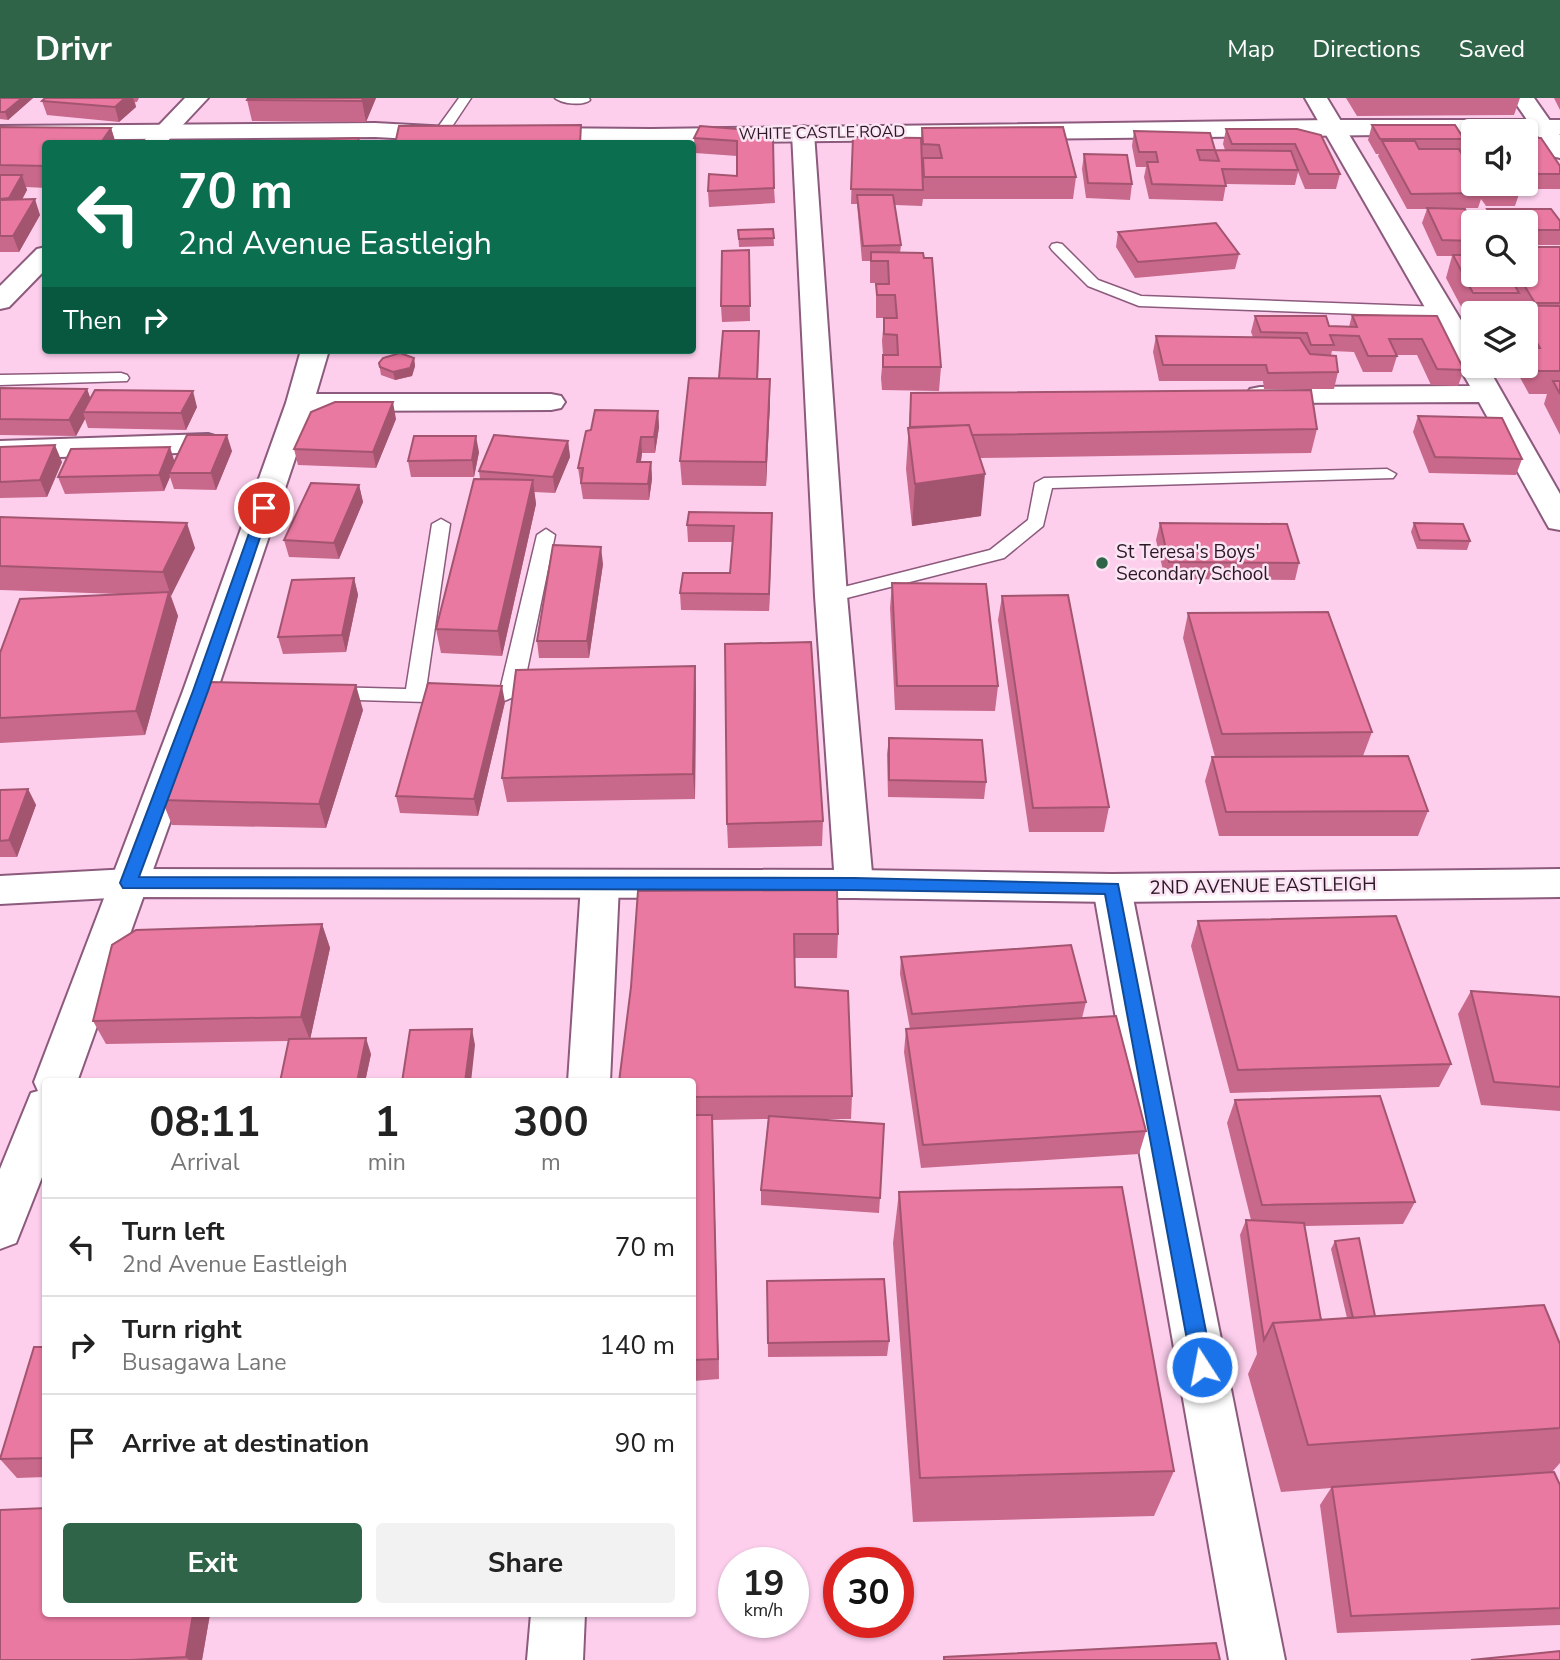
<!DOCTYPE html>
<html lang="en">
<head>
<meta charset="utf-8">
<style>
  :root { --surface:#fff; --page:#f2f2f2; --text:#222; --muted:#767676; --line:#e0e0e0; --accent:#306449 }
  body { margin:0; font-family:"Nunito Sans",sans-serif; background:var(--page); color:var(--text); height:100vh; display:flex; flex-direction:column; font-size:26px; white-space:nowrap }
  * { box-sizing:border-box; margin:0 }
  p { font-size:23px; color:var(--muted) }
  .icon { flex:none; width:38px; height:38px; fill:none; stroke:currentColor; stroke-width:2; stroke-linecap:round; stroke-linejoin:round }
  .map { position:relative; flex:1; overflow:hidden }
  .sheet { position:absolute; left:42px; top:980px; width:654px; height:539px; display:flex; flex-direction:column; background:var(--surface); border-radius:7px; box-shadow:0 2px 5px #0004 }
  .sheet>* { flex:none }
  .guide { position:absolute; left:42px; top:42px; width:654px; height:214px; border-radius:7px; box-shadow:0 2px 5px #0004; background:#0b6e4f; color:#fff; overflow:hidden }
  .buttons { position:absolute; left:1461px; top:21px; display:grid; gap:14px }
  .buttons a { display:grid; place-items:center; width:77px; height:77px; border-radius:7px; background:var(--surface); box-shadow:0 2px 5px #0004; font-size:35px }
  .speed { position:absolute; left:718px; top:1449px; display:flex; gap:14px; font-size:35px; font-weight:700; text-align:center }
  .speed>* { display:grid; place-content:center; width:91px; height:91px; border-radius:50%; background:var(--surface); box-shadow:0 2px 5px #0004; line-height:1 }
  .speed small { font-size:18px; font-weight:400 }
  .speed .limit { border:10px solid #d22; background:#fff; color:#111 }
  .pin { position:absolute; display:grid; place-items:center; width:60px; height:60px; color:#fff; margin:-30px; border:4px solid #fff; border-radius:50%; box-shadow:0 2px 7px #0007 }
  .me { position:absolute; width:77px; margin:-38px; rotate:349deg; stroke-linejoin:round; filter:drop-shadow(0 0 5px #0008) }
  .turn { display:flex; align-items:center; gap:24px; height:147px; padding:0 21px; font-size:32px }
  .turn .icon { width:91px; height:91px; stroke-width:2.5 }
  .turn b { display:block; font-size:49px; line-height:60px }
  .then { display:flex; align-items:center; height:66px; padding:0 21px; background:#0003; gap:14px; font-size:26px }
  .eta { display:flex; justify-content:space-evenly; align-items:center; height:119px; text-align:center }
  .eta b { font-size:42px; font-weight:700; line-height:49px }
  .button { display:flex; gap:14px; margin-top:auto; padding:14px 21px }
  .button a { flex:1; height:80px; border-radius:7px; background:var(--accent); color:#fff; font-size:28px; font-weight:700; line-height:80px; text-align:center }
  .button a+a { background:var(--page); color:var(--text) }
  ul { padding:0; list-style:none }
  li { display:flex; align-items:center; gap:21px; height:98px; padding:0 21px; border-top:2px solid var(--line) }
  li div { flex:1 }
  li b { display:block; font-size:26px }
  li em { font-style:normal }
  header { display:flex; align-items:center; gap:42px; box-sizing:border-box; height:98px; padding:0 35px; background:var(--accent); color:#fff }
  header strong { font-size:33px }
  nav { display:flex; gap:38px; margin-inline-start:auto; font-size:24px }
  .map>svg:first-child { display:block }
</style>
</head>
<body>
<header>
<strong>Drivr</strong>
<nav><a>Map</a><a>Directions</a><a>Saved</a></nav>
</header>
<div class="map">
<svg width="1560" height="1562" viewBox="0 0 1560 1562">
  <rect width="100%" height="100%" fill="#fdcfed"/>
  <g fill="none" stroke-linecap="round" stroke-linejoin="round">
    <g stroke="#8c5a7c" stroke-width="3">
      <path id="lane" d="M459,0H471L445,39H435L433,36Z
        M555,0H589L590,2C583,8 562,6 555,0Z
        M1057,145L1062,146L1098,182L1141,198L1443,209L1451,214L1443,219L1139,208L1088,188L1052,152L1050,149L1052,146Z
        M121,275L127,277L129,280L127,283L0,287V277Z
        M1387,371L1396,376L1393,380L1052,390L1043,428L1004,460L831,504L824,502L821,498L824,494L990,452L1028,422L1035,385L1044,380Z
        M441,421L450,426L426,591L494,592L501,588L537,437L546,431L555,437L525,582L516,598L497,606L322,601L319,596L322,591L329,589L406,591L432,426Z"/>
    </g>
    <g stroke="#8c5a7c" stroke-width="4">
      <path id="street" d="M185,0H208L165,46H141Z
        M1305,0H1327L1456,214L1474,244V268H1487L1560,396V432L1549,430L1545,423L1479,304L1260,305L1250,303L1246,297L1250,291L1260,289L1470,288Z
        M1512,0H1534L1560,37V60L1552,58Z
        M803,28L811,30L814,35L847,498L873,786L868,796L854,800L840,796L835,786L815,498L792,35L795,30Z
        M46,149V171L9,209L0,211V188L37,151Z
        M301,252H329L316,296H551L561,298L565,304L561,310L551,312L311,313L217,593L77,984H46V1069L16,1145L0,1151V1071L31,995L38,993L34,984L183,593L286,305Z
        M208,336L218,339L223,345L218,351L208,354L0,361V343Z
        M600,773L614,777L619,787L610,984H568L581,787L586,777Z
        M1112,776L1126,780L1131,790L1285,1562H1229L1093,790L1098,780Z
        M531,1516H585L583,1562H527Z"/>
    </g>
    <g stroke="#8c5a7c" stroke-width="4">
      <path id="secondary" d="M1333,22H1560V36L1474,33V36L651,45L530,44L522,42L519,37L522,32L530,30L651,31Z
        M375,25L449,29L457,31L460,36L457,41L449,43L375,39L0,42V28Z
        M129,771L854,772L1112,776L1560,771V799L1112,804L854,800L129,799L0,806V778Z"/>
    </g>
    <use href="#lane" fill="#fff" fill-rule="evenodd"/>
    <use href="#street" fill="#fff" fill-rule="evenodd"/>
    <use href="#secondary" fill="#fff" fill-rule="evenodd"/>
  </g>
  <path fill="#c8688a" d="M0,0H33L8,22L0,21Z
    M45,0H139L137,4H135L136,9L119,24L47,17L42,3Z
    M248,0H376L366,24L252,23L247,2Z
    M1346,0H1520L1514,17L1357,18Z
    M1554,0H1560V12Z
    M1372,27L1464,41L1460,54L1463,59L1465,53H1474V86H1526V40L1560,68V91H1519L1520,93L1515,108H1486L1481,101L1478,110H1453L1474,128V177L1560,149V337L1544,306L1547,296H1529L1517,274L1519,268H1526V215H1474V218H1466L1446,180L1452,158H1437L1422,125L1427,111H1407L1378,58L1379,56H1376L1368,42Z
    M0,29L111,30L116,46H46V90L26,89L27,92L22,102L40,117L19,154H0Z
    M922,30L1076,79L1073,101H923L922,108L895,107L901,147L900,155L941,269L939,293L882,292L881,280L883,257L882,243L884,220H876V186L887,185H870V163H862L857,106H851L853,39L921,40Z
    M1226,31H1297L1340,76L1336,91H1305L1298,74L1295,87L1226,86L1223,103L1149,101L1144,79L1146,69H1136L1132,48L1134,33L1215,52H1225L1223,46Z
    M750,32L774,90L775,105L709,109L708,93L737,78V58L695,55L694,40Z
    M1084,56L1132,86L1130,102L1086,100L1082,71Z
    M1487,111L1560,123V147H1526V124H1483Z
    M773,131L774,148L739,149L738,132Z
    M1118,134L1239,156L1235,171L1135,180L1116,149Z
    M749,152L750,223L722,224L721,208Z
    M1352,217L1437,218L1464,272L1458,288L1431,287L1417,257H1396L1397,258L1392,274H1363L1354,254L1332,253L1331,257L1338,274L1334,291H1264L1263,283H1159L1153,254L1156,238L1253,239L1251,234L1255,218L1329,228L1349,229Z
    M759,249L758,281H770V304L766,388L682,387L680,363L719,280Z
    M414,260L415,268L412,278L395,282L381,277L379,265Z
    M0,290L87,291L90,300L197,309L186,332L88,330L85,321L76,338L0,337Z
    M911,295L1317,331L1311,355L980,360L981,418L912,428L906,371Z
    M658,313L659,329L655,355H642L641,364H651L652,381L649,402L583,401L578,370L591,332Z
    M1418,318L1522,361L1516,377L1429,375L1413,334Z
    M396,321L376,370L298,367L294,351Z
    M568,343L570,359L555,395L534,394L536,406L502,558L441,555L436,531L480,381L479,373Z
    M0,349L62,364L47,399L0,400Z
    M232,353L216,392L174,391L170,379L164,393L65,396L58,379L174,363Z
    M479,354L474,379H411L408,363Z
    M359,387L363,404L339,461L289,459L284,442Z
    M772,415L769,513L681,512L680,495L730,475L732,444H688L687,427Z
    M0,419L195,450L171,498L178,518L145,637L0,645V555L120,496L0,492Z
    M1160,425L1299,465L1295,482L1165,481L1156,442Z
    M1414,425L1470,443L1467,452L1417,451L1411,434Z
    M603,466L589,560H539L537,543Z
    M354,480L358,497L346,554L283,556L278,539Z
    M892,485L998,588L995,613L895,612L890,510Z
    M1002,498L1109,709L1104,734H1029L998,522Z
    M1188,515L1372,634L1363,658L1428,713L1418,738H1219L1205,683L1212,659H1215L1183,540Z
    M695,568L696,593L695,701L507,704L502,680Z
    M505,604L478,718L400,715L396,698Z
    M363,612L326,730L172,727L162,702Z
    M889,640L986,684L984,701L888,699L887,656Z
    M28,691L36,707L17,759H0V692Z
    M823,723L822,748L728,750L727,726Z
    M638,793L838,836L837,860H795V889L852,998L851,1021H820L880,1100L879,1115L761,1107V1092L768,1021L712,1022L719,1281L693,1283V984L631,889Z
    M1198,823L1451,966L1439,989L1230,995L1191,848Z
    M322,826L330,850L310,941L371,956L365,984H280L289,943L106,946L93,923Z
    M901,859L1086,904L1082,920L1146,1033L1139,1056L921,1070L904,954L906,931H910L900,876Z
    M1471,893L1560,899V1013L1481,1007L1458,916Z
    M1235,1002L1415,1104L1403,1126L1305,1128L1321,1222L1347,1220L1331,1151L1335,1143L1375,1218L1560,1246V1365L1552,1374L1560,1387V1527L1337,1535L1320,1407L1331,1390L1281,1394L1248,1276L1257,1256L1240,1137L1246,1122H1251L1227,1025Z
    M899,1094L1174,1373L1154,1418L913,1424L893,1145Z
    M767,1183L889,1243L887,1258L768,1259Z
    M46,1249V1379L17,1380L0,1361Z
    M46,1516H210L202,1562H0Z"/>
  <path fill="#a35570" d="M22,0H33L8,22L5,14Z
    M125,0H133L136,9L119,24L115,9Z
    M363,0H376L366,24L362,3Z
    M111,30L116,46H100Z
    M22,77L27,92L14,115L9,100Z
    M35,101L40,117L19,154L13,138Z
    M414,260L415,268L412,278L395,282L393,274Z
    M770,281V304L766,388V364Z
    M87,291L93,307L83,314L85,321L76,338L69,322Z
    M193,293L197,309L186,332L181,315Z
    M393,304L396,321L376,370L373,354Z
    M658,313L659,329L655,355L654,339Z
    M227,337L232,353L216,392L211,375Z
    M476,338L479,354L474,379L472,362Z
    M641,339L642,355L638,381L637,364Z
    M568,343L570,359L555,395L553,379Z
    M55,347L62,364L47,399L40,382Z
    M170,349L175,365L169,375L170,379L164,393L159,377Z
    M651,364L652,381L649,402L648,386Z
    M985,376L981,418L912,428L915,386Z
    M533,382L536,406L502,558L498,533Z
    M359,387L363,404L339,461L334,445Z
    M772,415V432L769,513V496Z
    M187,425L195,450L171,498L163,474Z
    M601,449L603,466L589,560L587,543Z
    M354,480L358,497L346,554L342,537Z
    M169,494L178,518L145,637L136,613Z
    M695,568L696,593L695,701L693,676Z
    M356,587L363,612L326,730L319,706Z
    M502,588L505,604L478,718L474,701Z
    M28,691L36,707L17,759L9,742Z
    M322,826L330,850L310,942L301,919Z
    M472,931L475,947L471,984H465Z
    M366,940L371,956L365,984H357Z
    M712,1017L713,1039L719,1281L718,1261Z
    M193,1516H210L202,1562H189L186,1559Z"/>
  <path fill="#e979a0" stroke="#a35570" stroke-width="2" d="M0,0H22L5,14H0Z
    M45,0H125L115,9L42,3Z
    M248,0H363L362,3L247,2Z
    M581,27L580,46H395L399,28Z
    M1372,27H1455L1464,41H1380Z
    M700,28L750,32L773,41L774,90L708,93L709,76L737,78V43L694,40Z
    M0,29L111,30L100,46H46V68L0,67Z
    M1063,29L1076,79H924L923,60H942L939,47L923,46L922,30Z
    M1226,31H1297L1321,37L1340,76H1309L1295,46H1232Z
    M1134,33L1210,35L1215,52H1197L1200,62L1219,63L1215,52L1291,53L1298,72L1222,71L1226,88L1152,86L1147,64H1158L1156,54H1139Z
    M853,39L921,40L923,92L851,91Z
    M359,40L357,46H200L201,45Z
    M1526,40H1541L1560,68V76H1526Z
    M1382,43H1415L1419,51H1459L1474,77V86H1478L1483,95L1411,96Z
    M1465,53H1474V66Z
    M1084,56L1127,57L1132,86L1088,85Z
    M0,77H22L9,100L0,101Z
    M1486,86H1516L1520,93H1491Z
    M857,97H893L901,147L863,148Z
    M35,101L13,138H0V102Z
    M1427,110L1465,111L1474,128V143L1442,142Z
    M1487,111H1551L1560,123V132H1526V124H1495Z
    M1216,125L1239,156L1138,164L1118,134Z
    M773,131L774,140L739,141L738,132Z
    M1526,149H1560V205H1535L1524,187L1514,186L1519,195H1473L1453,157H1474V177H1526Z
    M749,152L750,208H721L722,153Z
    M871,154L923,155L924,160H932L941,269H883V257H898L897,237L884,236V220H897L895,197H877L876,186H889L888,163H871Z
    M1496,207L1560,208V273H1538L1526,251V250H1540L1528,229H1526V215H1501Z
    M1352,217L1437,218L1464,272L1437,271L1422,241H1389L1397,258H1368L1359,238L1330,237L1334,247H1311L1307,235L1261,234L1255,218H1326L1329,228L1357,229Z
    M723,233H759L757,281L719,280Z
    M1156,238L1300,240L1310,256L1336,258L1338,274L1268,275L1266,267H1163Z
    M400,255L414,260L410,270L393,274L380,269L379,265L383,260Z
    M689,280L770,281L766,364L680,363Z
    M1553,283H1560V296Z
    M0,290L87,291L69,322L0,321Z
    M95,292L193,293L181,315L83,314Z
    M1311,292L1317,331L972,337L969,327L910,329L911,295Z
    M335,304H393L373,354L294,351L311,314Z
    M595,312L658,313L654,339H641L637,364H651L648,386L581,385L583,370H578L586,333L591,332Z
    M1418,318L1502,320L1522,361L1435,359Z
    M969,327L985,376L915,386L908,330Z
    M187,337H227L211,375H169Z
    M494,337L568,343L553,379L479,373Z
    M414,338H476L472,362L408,363Z
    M55,347L40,382L0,384V349Z
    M170,349L159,377L58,379L71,351Z
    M474,381L533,382L498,533L436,531Z
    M311,385L359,387L334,445L284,442Z
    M689,414L772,415L769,496L680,495L683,475H730L734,428L687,427Z
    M0,419L187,425L163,474L0,468Z
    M1160,425L1287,426L1299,465L1169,464Z
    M1414,425L1463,426L1470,443L1420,442Z
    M553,447L601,449L587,543H537Z
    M354,480L342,537L278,539L292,482Z
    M892,485L986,486L998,588H897Z
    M169,494L136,613L0,620V555L20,501Z
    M1068,497L1109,709L1033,710L1002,498Z
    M1328,514L1372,634L1222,636L1188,515Z
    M811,544L823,723L727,726L725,546Z
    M695,568L693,676L502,680L516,572Z
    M210,584L356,587L319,706L162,702Z
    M428,585L502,588L474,701L396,698Z
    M889,640L982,642L986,684L889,682Z
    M1408,658L1428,713L1226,714L1212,659Z
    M28,691L9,742L0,743V692Z
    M837,792L838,836H794L795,889L848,893L852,998L693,999V984H619L631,889L638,793Z
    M1396,818L1451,966L1238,972L1198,823Z
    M322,826L301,919L93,923L112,847L136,832Z
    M1071,847L1086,904L912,916L901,859Z
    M1471,893L1560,899V989L1494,984Z
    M1116,918L1146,1033L923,1047L906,931Z
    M472,931L465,984H402L410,932Z
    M366,940L357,984H280L289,941Z
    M1380,998L1415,1104L1262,1107L1235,1002Z
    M693,1017H712L718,1261L693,1262Z
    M769,1018L884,1026L880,1100L761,1092Z
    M1122,1089L1174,1373L920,1380L899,1094Z
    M1246,1122L1304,1125L1321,1222L1273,1225L1264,1242Z
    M1359,1140L1375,1218L1353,1220L1335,1143Z
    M884,1181L889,1243L768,1245L767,1183Z
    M1544,1207L1560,1246V1330L1308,1347L1273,1225Z
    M34,1249H46V1360L0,1361Z
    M1554,1374L1560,1387V1510L1351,1518L1332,1389Z
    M46,1410V1516H193L186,1559L131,1562H0V1412Z
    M1216,1545L1220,1562H944V1559Z
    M1560,1553V1562H1471Z"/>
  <path fill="#1a73e8" stroke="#114b97" stroke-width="2" d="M264,406L270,410L208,593L139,779L854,780L1118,786L1213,1269L1210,1276L1202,1279L1195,1276L1192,1269L1105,796L854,792L123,790L120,785L193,593L258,410Z"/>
  <circle fill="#306449" stroke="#fbe4f3" stroke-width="2.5" cx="1102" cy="465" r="7"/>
  <g text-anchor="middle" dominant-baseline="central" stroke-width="5" stroke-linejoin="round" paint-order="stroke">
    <g font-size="16" fill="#2b1725" stroke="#fbe4f3">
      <text transform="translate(822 35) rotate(-1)">WHITE CASTLE ROAD</text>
    </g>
    <g font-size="19" fill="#2b1725" stroke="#fbe4f3" text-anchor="start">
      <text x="1116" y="454">St Teresa's Boys'<tspan x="1116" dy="22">Secondary School</tspan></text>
    </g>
    <g font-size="19" fill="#2b1725" stroke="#fbe4f3">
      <text transform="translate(1263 788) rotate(-1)">2ND AVENUE EASTLEIGH</text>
    </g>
  </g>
</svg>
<div class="buttons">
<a><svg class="icon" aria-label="sound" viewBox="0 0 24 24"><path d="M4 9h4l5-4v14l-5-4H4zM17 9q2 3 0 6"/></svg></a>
<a><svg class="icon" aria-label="search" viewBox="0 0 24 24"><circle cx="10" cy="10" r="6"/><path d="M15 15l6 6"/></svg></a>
<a><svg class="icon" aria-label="layers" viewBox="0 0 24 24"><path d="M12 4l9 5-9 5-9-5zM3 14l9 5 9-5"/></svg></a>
</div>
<div class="speed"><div>19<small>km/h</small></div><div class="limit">30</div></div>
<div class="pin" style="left:264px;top:410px;background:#d93025"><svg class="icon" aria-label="arrive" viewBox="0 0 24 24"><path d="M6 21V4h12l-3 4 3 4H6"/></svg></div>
<svg class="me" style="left:1202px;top:1269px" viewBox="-20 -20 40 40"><circle r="17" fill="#1a73e8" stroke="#fff" stroke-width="3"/><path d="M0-11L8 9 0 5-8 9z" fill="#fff"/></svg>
<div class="guide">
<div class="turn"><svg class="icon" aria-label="left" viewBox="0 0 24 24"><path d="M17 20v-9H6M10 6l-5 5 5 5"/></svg><div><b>70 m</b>2nd Avenue Eastleigh</div></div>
<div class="then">Then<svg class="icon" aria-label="right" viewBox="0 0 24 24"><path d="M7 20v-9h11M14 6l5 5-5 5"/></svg></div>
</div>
<section class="sheet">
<div class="eta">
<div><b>08:11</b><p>Arrival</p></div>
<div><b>1</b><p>min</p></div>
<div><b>300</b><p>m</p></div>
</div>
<ul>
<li><svg class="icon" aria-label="left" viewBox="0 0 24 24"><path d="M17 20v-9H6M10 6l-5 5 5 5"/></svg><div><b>Turn left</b><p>2nd Avenue Eastleigh</p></div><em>70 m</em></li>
<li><svg class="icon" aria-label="right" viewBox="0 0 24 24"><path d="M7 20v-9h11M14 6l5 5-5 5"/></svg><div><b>Turn right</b><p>Busagawa Lane</p></div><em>140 m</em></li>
<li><svg class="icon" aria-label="arrive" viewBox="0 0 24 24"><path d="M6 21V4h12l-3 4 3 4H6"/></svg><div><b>Arrive at destination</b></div><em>90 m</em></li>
</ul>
<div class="button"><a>Exit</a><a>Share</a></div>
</section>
</div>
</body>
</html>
